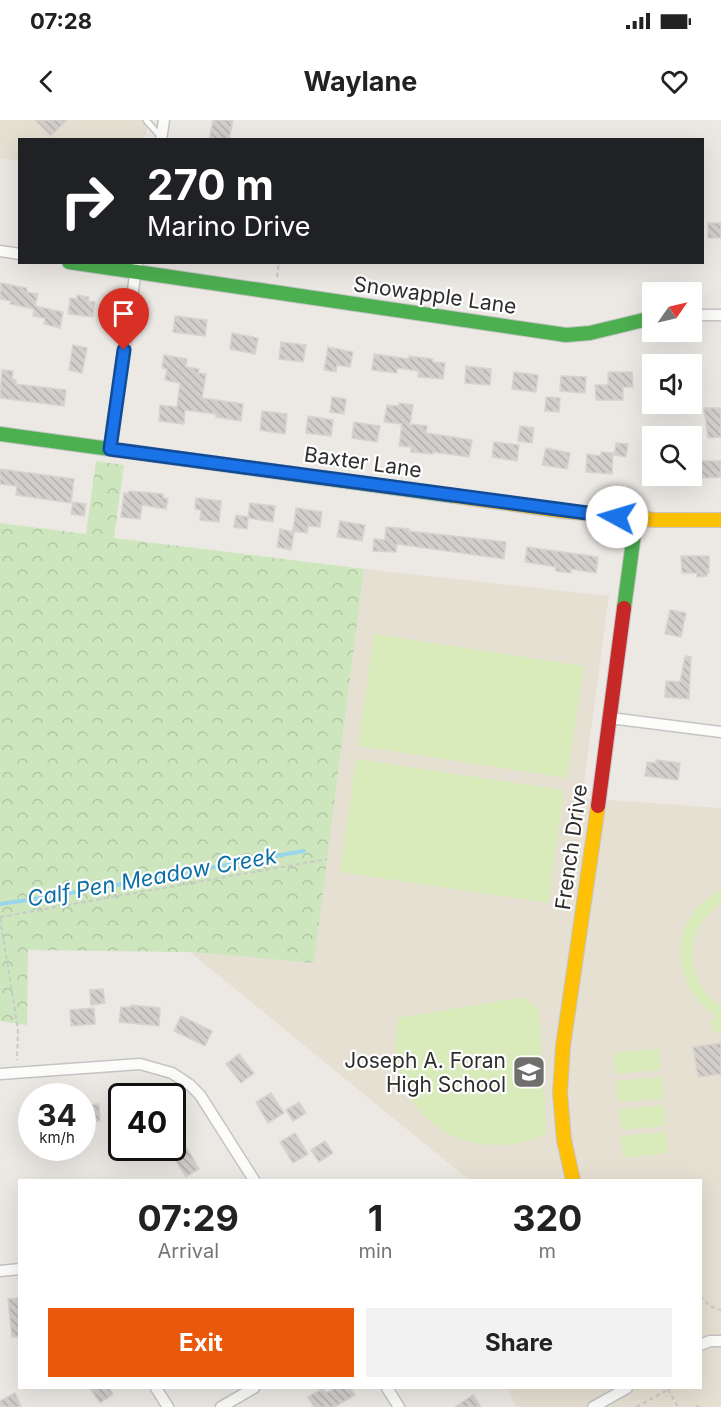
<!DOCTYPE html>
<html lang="en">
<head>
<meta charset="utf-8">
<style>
  :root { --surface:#fff; --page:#f2f2f2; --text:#222; --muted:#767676; --accent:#ea580c }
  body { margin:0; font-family:Inter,sans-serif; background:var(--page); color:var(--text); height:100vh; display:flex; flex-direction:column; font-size:22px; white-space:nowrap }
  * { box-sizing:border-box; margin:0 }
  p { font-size:20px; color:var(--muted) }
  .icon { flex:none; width:33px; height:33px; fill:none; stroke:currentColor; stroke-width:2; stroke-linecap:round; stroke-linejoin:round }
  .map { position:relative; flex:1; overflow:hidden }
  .drawer { position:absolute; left:18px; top:1059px; width:684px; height:210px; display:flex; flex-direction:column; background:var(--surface); border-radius:0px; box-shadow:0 6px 24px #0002 }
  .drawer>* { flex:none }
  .top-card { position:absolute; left:18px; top:18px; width:686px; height:126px; border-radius:0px; box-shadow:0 6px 24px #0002; background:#202124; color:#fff; overflow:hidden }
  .needle { width:39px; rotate:56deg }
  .controls { position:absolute; left:642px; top:162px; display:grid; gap:12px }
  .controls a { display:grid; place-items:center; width:60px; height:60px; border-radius:0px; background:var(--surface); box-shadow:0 6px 24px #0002; font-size:30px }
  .speed { position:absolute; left:18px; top:963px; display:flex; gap:12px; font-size:30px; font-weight:700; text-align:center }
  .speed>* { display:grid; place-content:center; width:78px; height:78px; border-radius:50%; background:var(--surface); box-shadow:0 6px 24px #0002; line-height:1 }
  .speed small { font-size:15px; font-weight:400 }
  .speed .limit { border:3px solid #111; border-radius:9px; background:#fff; color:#111 }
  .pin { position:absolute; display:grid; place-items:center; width:51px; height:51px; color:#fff; margin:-62px -26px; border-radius:50% 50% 50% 0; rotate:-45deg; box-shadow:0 0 6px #0007 }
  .pin .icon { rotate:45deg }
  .me { position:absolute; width:66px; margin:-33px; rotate:276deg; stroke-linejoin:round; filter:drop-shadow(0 0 4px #0008) }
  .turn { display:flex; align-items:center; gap:21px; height:126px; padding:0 30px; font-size:27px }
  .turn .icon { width:78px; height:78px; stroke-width:2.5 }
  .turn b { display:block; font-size:42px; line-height:51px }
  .eta { display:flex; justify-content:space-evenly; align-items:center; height:102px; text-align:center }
  .eta b { font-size:36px; font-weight:700; line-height:42px }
  .button { display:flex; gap:12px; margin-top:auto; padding:12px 30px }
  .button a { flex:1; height:69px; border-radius:0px; background:var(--accent); color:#fff; font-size:24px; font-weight:700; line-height:69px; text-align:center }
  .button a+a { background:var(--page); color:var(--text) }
  .status { display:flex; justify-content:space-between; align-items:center; height:42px; padding:0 30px; background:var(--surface); direction:ltr }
  .status svg { height:16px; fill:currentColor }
  header { display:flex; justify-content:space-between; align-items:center; height:78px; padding:0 30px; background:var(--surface); font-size:27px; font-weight:700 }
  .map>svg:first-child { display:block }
</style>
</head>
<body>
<div class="status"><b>07:28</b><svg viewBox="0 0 49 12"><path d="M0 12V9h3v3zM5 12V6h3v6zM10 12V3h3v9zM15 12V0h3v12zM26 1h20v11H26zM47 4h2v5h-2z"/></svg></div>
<header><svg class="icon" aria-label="back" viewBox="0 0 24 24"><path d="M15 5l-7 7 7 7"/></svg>Waylane<svg class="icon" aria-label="heart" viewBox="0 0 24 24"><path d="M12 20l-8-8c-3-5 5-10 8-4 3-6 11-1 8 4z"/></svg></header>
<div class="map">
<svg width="721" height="1287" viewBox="0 0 721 1287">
  <defs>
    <pattern id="forest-crowns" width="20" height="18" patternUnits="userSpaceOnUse" patternTransform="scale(1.5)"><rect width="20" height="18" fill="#cee6be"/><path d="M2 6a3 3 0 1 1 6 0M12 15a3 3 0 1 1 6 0" fill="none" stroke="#b1c6a4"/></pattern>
    <pattern id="building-back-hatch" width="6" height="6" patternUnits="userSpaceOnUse" patternTransform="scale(1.5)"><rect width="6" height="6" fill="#d1cecb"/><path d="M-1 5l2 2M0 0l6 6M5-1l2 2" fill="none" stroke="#b4b1af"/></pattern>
  </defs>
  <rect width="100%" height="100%" fill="#ece8e4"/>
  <path fill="#e6e0d3" d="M0,0H149L145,19L20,20L19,41L0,38Z
    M364,449L609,476L582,678L721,688V1287H516L507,1268H700V1060H469L190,832L314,843Z"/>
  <path fill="url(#forest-crowns)" d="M96,341L124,345L114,418L364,449L314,843L190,832L28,830L27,905L0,901V403L86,414Z"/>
  <path fill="#d9eabb" d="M374,514L584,546L567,658L358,626Z
    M356,639L564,670L548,783L340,752Z
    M721,769V783C683,810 683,859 721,886V911L712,912L711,900L718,898C669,865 666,799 721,769Z
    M524,877L539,889L547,1014C485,1043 410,1014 397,944C394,928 396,913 398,898Z
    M659,929L661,950L616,954L613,933Z
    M662,957L664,979L618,982L616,961Z
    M664,985L666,1006L621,1010L619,989Z
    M666,1012L668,1033L623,1038L621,1016Z"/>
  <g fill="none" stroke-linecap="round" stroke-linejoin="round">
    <path stroke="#99d6ec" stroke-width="4" d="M0,784C102,770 203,748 304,731"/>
  </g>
  <path fill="url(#building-back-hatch)" stroke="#d7d4d0" stroke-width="1.5" d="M35,0H67L51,16Z
    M213,0H233L229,20H209Z
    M708,103H721V118H708Z
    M1,163L27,168V172L38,174L35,186L63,192L60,208L44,204L45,198L33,196L34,189L10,184L11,181L0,179Z
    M77,175L89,177L88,181L95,182L93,197L68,194L70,178L77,179Z
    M175,196L207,200L205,216L173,212Z
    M232,213L258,218L255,234L230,229Z
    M281,222L306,225L303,242L279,239Z
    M73,225L87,228L82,253L69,250Z
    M328,227L353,232L350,247L337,245L336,252L324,250Z
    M374,234L409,239V236L433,239V242L445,243L443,259L418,257L419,251L397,248V253L372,250Z
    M164,235L187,239L186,247L199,249L198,253L206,254L202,278L243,284L241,301L216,297V294L185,290L184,304L159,301L160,285L177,287L180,263L165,260L167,249L162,248Z
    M466,246L491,249L490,265L465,263Z
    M2,250L13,251L12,259L16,260V264L66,270L64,286L0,278Z
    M514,252L538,255L536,272L512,269Z
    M608,252H632L633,267H623V280H596L595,265H608Z
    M561,256L586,257L585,273L560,271Z
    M332,277L346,279L344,294L330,292Z
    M546,277L560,278L559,292L545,291Z
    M399,283L413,285L410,304L427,306L426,313L472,320L469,337L433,332V334L411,332V327L399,326L402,304L384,302L387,285L399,286Z
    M704,288H721V317L708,318Z
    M262,291L287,294L285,314L260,310Z
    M308,296L333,300L331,316L306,313Z
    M354,302L380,306L377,322L352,318Z
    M520,306L534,308L532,323L518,321Z
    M494,322L519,325L517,341L492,337Z
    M616,323L628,324L626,337L614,335Z
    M546,328L570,333L567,349L542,345Z
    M601,332L613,333L612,354L586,352L587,334L601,336Z
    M702,341H721V357L702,358Z
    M0,349L74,359L71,383L16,375L17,366L0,364Z
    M129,371L163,374V378H168L166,389L142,385L140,399L121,397L124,373L128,374Z
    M196,378L221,381L219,402L200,400L201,390L195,389Z
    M73,382L86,384L84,396L71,394Z
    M250,383L275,386L273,402L248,398L247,409L234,407L236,395L248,397Z
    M296,388L322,392L320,407L308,406L307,413L293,411Z
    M340,401L365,405L362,421L337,417Z
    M386,407L409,409V411L506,422L504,439L397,424L396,432L373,431L374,419L385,420Z
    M280,409L294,412L291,430L277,427Z
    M527,427L598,437L596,453L571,449V453L556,451V447L525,442Z
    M681,436H709V453H707V456L697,457V453H682Z
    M670,490L686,493L681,517L665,514Z
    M685,536L691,537L689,579L665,577L666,561L680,562Z
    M656,640L680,643L678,660L645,656L647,642L656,643Z
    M103,869L105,883L91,885L90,870Z
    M131,885L160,888L159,906L119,902L121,887H131Z
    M94,888L95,904L71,906L70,890Z
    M181,896L212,911L205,926L174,911Z
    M721,923V954L698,957L693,927Z
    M239,934L254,953L241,963L226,944Z
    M271,973L284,993L268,1003L256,982Z
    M299,982L306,993L293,1001L286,990Z
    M99,984L100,1001L82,1002V986Z
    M295,1013L308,1034L293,1043L280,1022Z
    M325,1021L333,1033L319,1042L311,1030Z
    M187,1028L199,1049L186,1057L173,1036Z
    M20,1178V1217H12L8,1179Z
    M90,1268H109L113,1274L100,1283Z
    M323,1268L326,1273L335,1268H350L355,1275L335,1287H314L308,1277Z
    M15,1273L21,1287H0V1281Z
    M473,1275L481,1287H455Z"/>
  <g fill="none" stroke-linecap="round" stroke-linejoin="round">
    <g stroke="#c5c4c5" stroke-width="8">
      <path id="lane" d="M146,0L161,17"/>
    </g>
    <g stroke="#c5c4c5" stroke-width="13">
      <path id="street" d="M161,20L164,0
        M0,131L20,134
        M692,195H721
        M110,329L137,142
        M610,598L721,612
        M0,954L140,944L172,953L190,965L200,975L254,1060
        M0,1151L20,1149
        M700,1225L710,1221H721
        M156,1268L168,1287
        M387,1268L399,1287
        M221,1287L254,1268
        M593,1287L627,1268"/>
    </g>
    <g stroke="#c5c4c5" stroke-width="16">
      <path id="fast" d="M69,142L566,215L590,213L652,198
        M0,314L454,376
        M624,488L636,399"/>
    </g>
    <g stroke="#c5c4c5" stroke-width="16">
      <path id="slow" d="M454,376L562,391L655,400H721
        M573,1060L564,1020L560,973L563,926L598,686"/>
    </g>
    <g stroke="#c5c4c5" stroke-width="16">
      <path id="jam" d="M598,686L624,488"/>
    </g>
    <path stroke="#c9c9c8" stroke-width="2" stroke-dasharray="4.5 3" stroke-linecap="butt" d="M277,157L279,142
      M0,797L327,739
      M0,798L18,909L17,940
      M700,1176L710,1186L721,1190
      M668,1269L678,1287
      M636,1287L671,1268
      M696,1287L699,1286"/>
    <use href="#lane" stroke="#fcfcfb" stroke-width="5"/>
    <use href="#street" stroke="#fcfcfb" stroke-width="10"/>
    <use href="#fast" stroke="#4caf50" stroke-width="14"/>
    <use href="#slow" stroke="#ffc107" stroke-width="14"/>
    <use href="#jam" stroke="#c62828" stroke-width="14"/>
  </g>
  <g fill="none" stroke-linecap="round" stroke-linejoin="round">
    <g stroke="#114b97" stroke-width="15">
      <path id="route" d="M124,230L110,329L617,397"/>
    </g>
    <use href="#route" stroke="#1a73e8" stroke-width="10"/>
  </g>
  <defs>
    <g id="school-square" transform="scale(1.725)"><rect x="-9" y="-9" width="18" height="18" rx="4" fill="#706f6e" stroke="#fff"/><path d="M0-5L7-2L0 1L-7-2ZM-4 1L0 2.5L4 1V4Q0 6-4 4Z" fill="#fff"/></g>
  </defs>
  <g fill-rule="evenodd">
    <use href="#school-square" x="529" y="952"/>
  </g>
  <g text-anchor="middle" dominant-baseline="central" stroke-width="4.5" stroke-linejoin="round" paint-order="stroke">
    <g font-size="21" fill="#2e2e2e" stroke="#fff">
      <text transform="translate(435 175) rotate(8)">Snowapple Lane</text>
      <text transform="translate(363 342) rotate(8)">Baxter Lane</text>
      <text transform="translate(571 727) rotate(-82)">French Drive</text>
    </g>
    <g font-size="21" fill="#2e2e2e" stroke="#fff" text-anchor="end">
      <text x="506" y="940">Joseph A. Foran<tspan x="506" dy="24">High School</tspan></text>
    </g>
    <g font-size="22" font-style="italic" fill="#0d6fa3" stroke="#fff">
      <text transform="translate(152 757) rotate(-10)">Calf Pen Meadow Creek</text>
    </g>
  </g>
</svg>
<div class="controls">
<a><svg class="needle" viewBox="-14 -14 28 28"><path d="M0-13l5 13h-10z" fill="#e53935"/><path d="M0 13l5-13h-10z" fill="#767676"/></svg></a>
<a><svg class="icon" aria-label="sound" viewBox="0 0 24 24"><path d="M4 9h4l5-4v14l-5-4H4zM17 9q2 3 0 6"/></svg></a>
<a><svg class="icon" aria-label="search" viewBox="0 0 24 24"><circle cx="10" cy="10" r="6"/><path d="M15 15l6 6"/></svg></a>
</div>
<div class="speed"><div>34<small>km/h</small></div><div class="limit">40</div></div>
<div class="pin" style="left:124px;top:230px;background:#d93025"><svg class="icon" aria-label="arrive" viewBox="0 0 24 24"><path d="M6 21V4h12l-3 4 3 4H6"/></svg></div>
<svg class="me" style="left:617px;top:397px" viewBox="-20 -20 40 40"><circle r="19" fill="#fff"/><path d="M0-13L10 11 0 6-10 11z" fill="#1a73e8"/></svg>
<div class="top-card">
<div class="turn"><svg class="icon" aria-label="right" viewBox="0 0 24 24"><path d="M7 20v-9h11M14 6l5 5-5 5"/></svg><div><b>270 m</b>Marino Drive</div></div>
</div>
<section class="drawer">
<div class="eta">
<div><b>07:29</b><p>Arrival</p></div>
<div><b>1</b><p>min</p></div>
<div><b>320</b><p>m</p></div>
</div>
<div class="button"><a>Exit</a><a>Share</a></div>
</section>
</div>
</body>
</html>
